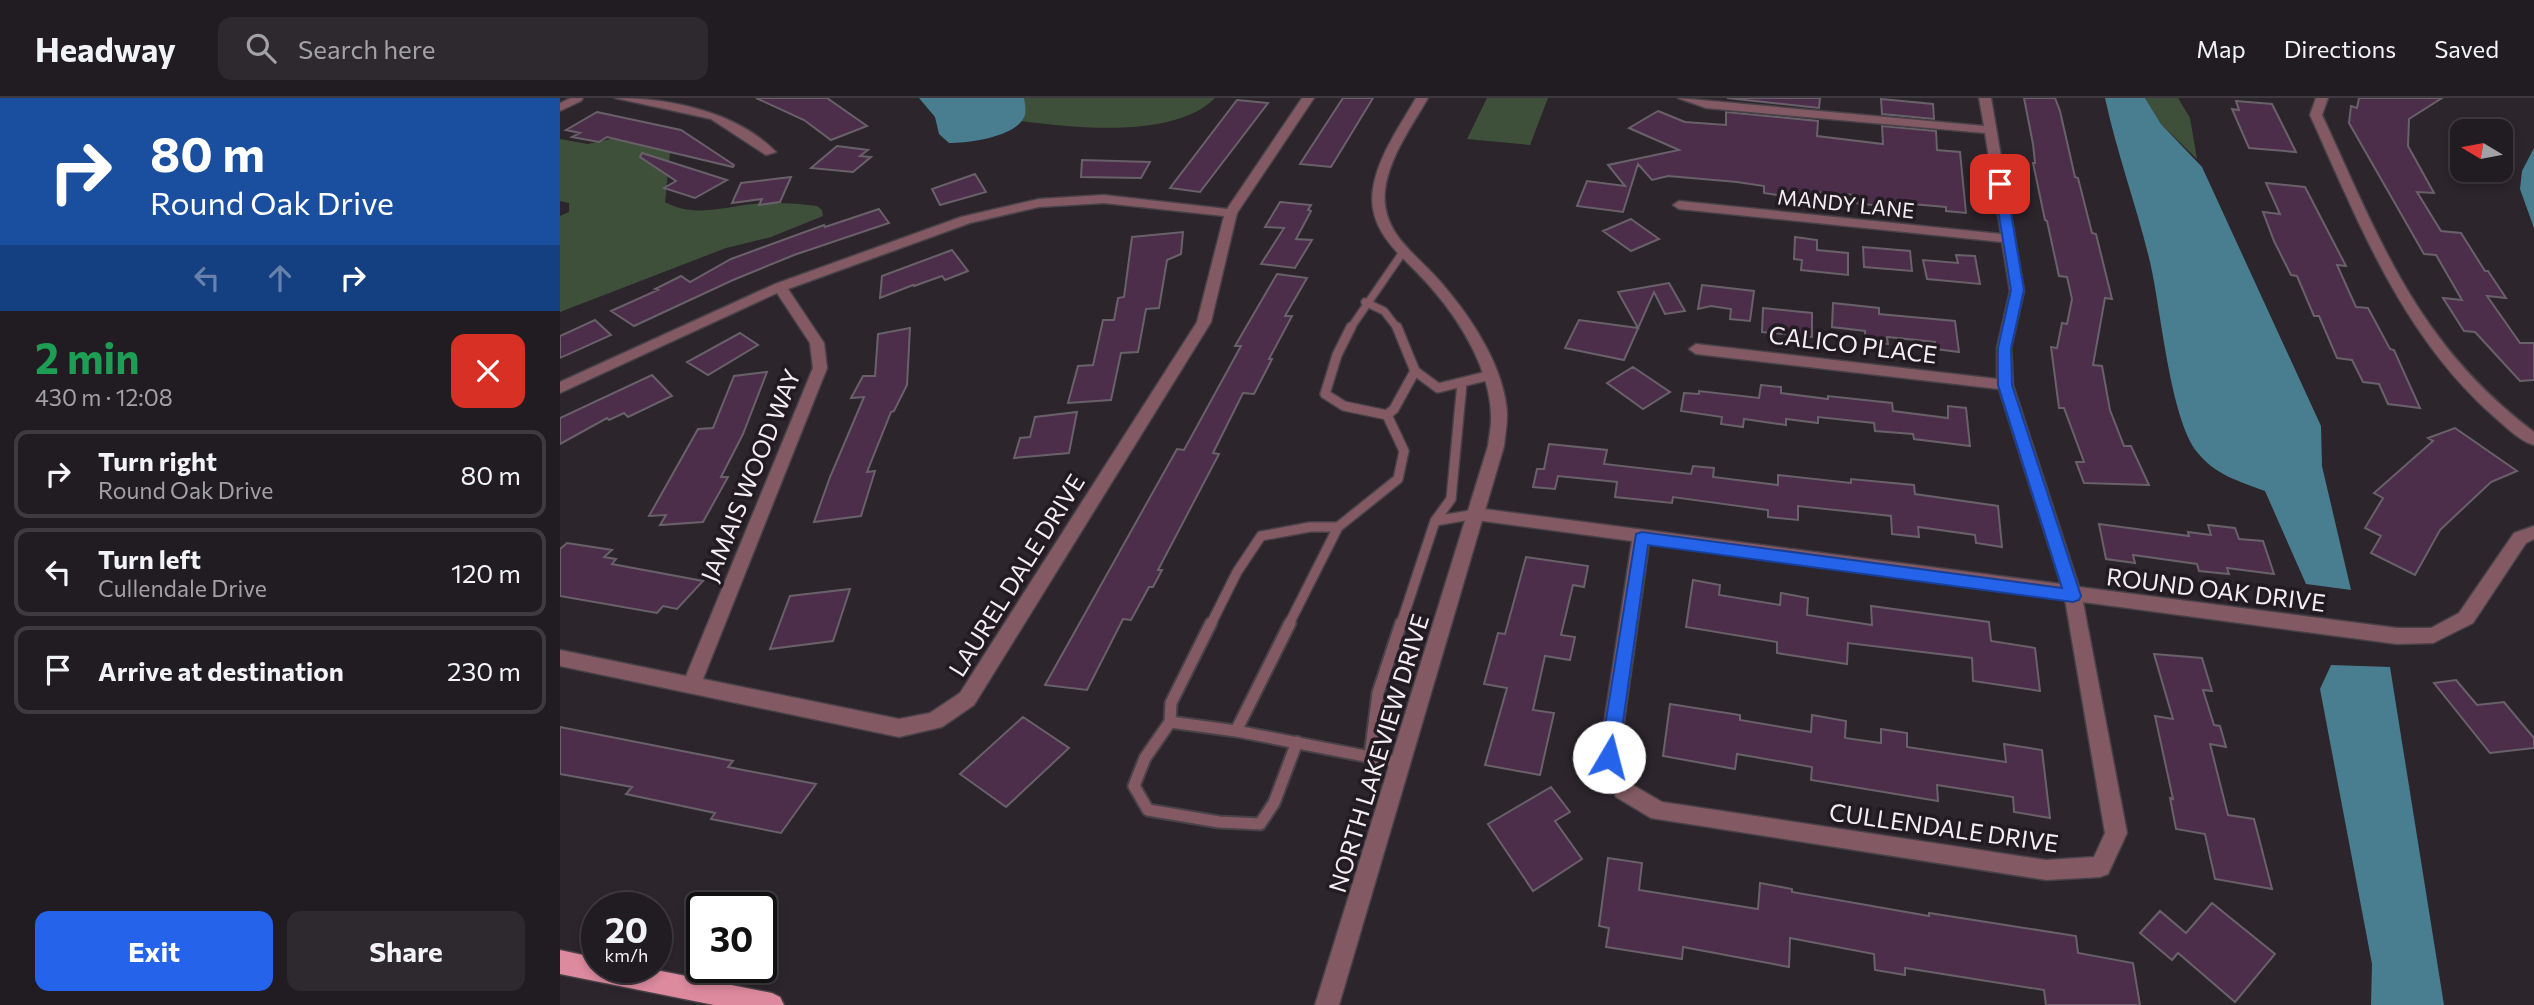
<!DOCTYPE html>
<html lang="en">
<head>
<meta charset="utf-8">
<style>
  :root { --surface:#211c21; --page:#2d292e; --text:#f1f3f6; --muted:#a2a1a5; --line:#3e3a3f; --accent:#2563eb }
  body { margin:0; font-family:Commissioner,sans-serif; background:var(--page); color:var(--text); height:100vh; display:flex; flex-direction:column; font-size:26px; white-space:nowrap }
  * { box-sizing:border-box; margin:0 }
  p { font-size:23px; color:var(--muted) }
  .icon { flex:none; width:38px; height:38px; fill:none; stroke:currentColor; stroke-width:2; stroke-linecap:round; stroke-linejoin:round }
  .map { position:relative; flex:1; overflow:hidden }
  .panel { display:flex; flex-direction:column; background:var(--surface); width:560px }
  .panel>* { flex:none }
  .banner { background:#1a4fa0; color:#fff; overflow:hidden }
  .needle { width:46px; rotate:280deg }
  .tools { position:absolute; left:1890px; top:21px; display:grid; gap:14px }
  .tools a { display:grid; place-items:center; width:63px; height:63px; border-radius:14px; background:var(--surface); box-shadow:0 4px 10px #0003,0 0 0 2px var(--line); font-size:35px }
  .speed { position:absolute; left:21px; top:794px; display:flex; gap:14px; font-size:35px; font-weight:700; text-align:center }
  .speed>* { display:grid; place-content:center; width:91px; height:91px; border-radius:50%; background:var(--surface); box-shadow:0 4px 10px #0003,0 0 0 2px var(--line); line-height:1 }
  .speed small { font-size:18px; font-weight:400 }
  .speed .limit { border:4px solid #111; border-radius:10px; background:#fff; color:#111 }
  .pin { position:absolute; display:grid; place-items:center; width:60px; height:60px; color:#fff; margin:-30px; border-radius:14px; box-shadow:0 4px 10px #0006 }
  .me { position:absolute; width:77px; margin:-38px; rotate:8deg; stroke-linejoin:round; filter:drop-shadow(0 0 5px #0008) }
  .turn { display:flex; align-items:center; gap:24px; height:147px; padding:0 35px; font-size:32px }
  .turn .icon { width:91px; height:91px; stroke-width:2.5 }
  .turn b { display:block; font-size:49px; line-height:60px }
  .lanes { display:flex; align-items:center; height:66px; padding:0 35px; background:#0003; justify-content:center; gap:35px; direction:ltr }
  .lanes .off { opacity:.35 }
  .round { display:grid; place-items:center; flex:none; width:74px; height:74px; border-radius:14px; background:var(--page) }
  .head { display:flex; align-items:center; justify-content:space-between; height:119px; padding:0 35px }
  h1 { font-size:42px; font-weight:700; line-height:52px; color:#1e9e55 }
  .primary-button { display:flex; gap:14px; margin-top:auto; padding:14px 35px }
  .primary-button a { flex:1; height:80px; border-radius:14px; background:var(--accent); color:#fff; font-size:28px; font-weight:700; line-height:80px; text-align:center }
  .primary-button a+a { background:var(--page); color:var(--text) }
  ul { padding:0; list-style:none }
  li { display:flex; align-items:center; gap:21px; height:88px; margin:0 14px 10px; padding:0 21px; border:4px solid var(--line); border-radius:14px }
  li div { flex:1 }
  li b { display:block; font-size:26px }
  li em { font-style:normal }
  header { display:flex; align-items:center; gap:42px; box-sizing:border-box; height:98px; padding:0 35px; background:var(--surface); border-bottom:2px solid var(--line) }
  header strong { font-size:33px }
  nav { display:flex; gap:38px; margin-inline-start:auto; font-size:24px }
  .search { width:490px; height:63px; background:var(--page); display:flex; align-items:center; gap:18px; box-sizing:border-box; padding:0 24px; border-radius:14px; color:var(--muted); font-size:26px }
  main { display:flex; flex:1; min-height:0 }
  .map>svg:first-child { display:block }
</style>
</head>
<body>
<header>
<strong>Headway</strong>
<div class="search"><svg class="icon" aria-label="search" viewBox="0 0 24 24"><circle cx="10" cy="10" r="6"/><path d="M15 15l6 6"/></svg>Search here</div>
<nav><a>Map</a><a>Directions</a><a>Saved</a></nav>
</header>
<main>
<section class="panel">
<div class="banner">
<div class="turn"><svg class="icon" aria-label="right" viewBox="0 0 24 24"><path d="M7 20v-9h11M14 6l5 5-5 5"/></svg><div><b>80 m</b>Round Oak Drive</div></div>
<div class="lanes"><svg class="icon off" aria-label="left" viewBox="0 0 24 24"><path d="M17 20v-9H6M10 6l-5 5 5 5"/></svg><svg class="icon off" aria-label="ahead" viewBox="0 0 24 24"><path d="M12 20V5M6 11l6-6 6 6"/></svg><svg class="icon" aria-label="right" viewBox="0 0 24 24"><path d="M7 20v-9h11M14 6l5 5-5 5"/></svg></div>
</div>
<div class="head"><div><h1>2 min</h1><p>430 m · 12:08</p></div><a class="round" style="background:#d93025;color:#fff"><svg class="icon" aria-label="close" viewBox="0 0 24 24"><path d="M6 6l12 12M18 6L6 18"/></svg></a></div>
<ul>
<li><svg class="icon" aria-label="right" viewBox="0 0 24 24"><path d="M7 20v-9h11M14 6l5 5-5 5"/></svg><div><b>Turn right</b><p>Round Oak Drive</p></div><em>80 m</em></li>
<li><svg class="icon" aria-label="left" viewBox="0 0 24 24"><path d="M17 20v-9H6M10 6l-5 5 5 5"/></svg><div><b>Turn left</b><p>Cullendale Drive</p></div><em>120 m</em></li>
<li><svg class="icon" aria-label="arrive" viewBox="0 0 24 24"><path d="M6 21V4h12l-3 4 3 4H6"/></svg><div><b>Arrive at destination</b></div><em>230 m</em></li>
</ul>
<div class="primary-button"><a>Exit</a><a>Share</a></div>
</section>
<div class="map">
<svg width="1974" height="907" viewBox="0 0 1974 907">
  <rect width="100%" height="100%" fill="#2c252c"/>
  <path fill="#3f503a" d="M464,0H655C614,41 515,30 461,23L465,17Z
    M927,0H988L970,47L907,41Z
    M1585,0H1618L1630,20L1637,61L1601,26Z
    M0,41L28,46L51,41L104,49L110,54L105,104C140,123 176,104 213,105C227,105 243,106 257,108L262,112L263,118L211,139L166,150L0,214V118L9,114V105L0,103Z"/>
  <path fill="#497e90" d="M359,0H464C465,5 466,12 465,17C458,39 408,45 389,45L379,36L375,19Z
    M1545,0H1585L1601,26L1642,69L1761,328L1762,368L1791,492L1746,486L1705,393C1679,383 1655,377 1637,354C1610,320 1601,211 1590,164C1577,109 1557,56 1545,0Z
    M1974,50V130L1960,91L1962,73Z
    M1771,567L1830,569L1884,907H1811L1812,866L1760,591Z"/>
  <path fill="#4c2e4b" stroke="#696169" stroke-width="2" d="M196,0H267L307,28L271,42L244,22Z
    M783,0H813L771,69L740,66Z
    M1167,0H1260L1259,10Z
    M1464,0H1495L1500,13L1515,79L1518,80L1532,135L1536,136L1552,201L1545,200L1533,267L1542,268L1550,312L1564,348H1571L1589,387L1524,385L1516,364H1524L1504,310H1499L1491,249L1497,250L1502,225L1507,226L1512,201L1507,179L1499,178L1487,123L1485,122L1473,65H1475L1473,46Z
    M1799,0H1882L1849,21L1848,48L1874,95L1857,94L1881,133L1901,135L1925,173H1928L1946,200L1927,198L1960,245H1974V282L1960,283L1915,234L1904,233L1883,200L1902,202L1876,157L1864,156L1789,25L1791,8L1797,10Z
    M1321,1L1373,6L1374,21L1322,16Z
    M677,2L708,5L640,94L610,90Z
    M1676,3L1712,6L1736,54L1689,50L1672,11L1679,12Z
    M1098,13L1125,24L1166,27V14L1258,23L1257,38L1323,46L1322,28L1376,33L1377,52L1400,54L1406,115L1386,113V109L1340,105L1341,110L1295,105V97L1256,94V102L1236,100L1204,95V88L1177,84L1108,78L1092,82L1078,66L1063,114L1017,108L1027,83L1065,88L1048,67L1119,52L1069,30Z
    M37,14L121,32L174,67L173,69L47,39L39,44L12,39L20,35L6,32Z
    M277,48L308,52L300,58L311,59L293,74L251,70Z
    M82,55L167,82L135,100L104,90L116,83L80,59Z
    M522,62L590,64L581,80L521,79Z
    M415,76L426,94L380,107L372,91Z
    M231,79L220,104L199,107L202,101L172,105L181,85Z
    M1706,85L1745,89L1786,168L1777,167L1796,209L1808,210L1830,251L1834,252L1860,310L1828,306L1819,286L1803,284L1792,262L1777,260L1759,218H1754L1737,178L1731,177L1714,143L1703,114L1720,116Z
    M720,104L751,107L748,112L751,113L736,141L752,142L735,170L701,166L724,130L705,129Z
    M319,111L329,125L234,157L173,182L74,228L51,213L98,192L95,191L121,178L130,184L171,161L264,127L265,129Z
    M1071,121L1099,141L1071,153L1043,133Z
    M623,134L621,156L607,162L599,210L586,211L578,254L561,255L551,302L508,305L518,268L533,267L543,222H554L558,200L564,199L572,139Z
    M1235,139L1257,142V152L1288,155V177L1241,172L1242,162L1234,161Z
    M1303,149L1350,153L1352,173L1304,169Z
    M392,152L408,173L385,182L382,178L354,188L353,187L320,200L322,178Z
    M1396,157L1415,158L1420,186L1367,181L1363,162L1398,165Z
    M717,176L747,180L725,218H732L709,261H712L694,296L683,295L653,355L659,356L598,472H602L593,489H589L571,522L563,521L527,592L485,587L617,351L624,352L681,248H675Z
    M1109,185L1125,213L1105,216L1094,194L1064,262L1005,250L1019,222L1078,230L1058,194Z
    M1142,187L1194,193L1190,223L1170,221L1171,211L1151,208L1138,211Z
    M1273,205L1319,210V216L1395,223L1399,254L1376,251L1375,244L1327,239L1328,246L1305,244V233L1272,229Z
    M1203,210L1252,215V239L1202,234Z
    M35,222L51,237L0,260V238Z
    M350,230L347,287L334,313L331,314L307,374L315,373L301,418L254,424L270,379L304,299L291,300L303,278H315L318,236Z
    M180,235L198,247L148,277L127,264Z
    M1073,269L1110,294L1083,311L1047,285Z
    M207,274L183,336L161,379H168L143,424L100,427L106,417L89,418L138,331L153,330L174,278Z
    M92,277L112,298L68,319L64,315L49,322L47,320L0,346V320Z
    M1201,287L1221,289V295L1268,301V298L1332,305L1333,313L1388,320V308L1406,310L1410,348L1354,341L1353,336L1315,333L1314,325L1258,319V325L1226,321V327L1184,321L1183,329L1161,326L1162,319L1121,313L1124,295L1139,296V293L1199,300Z
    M517,314L509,355L454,360L460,340L470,339L475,319Z
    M1895,330L1957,373L1931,384L1880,432L1855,477L1811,455L1821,438L1805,430L1823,400L1814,395L1873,343L1868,340Z
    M989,346L1047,352L1044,366L1131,376L1133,368L1154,370L1153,379L1218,387V377L1291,385V381L1354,387L1355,396L1438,408L1442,449L1416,445L1415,437L1358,429L1359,439L1332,436L1331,418L1238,408V422L1208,419V412L1113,399L1112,405L1055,399L1057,384L998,378L995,391L973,389L977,371H984Z
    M1539,426L1629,438L1628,434L1651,437L1648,427L1675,430L1679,441L1703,443L1714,476L1667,470L1669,476L1639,473L1637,466L1573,457L1575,465L1546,461Z
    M7,445L52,452L44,459L56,461L52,466L143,483L117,511L103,508L97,515L0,498V451Z
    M966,459L1028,468L1024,489L1013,487L1001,537L1015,539L1010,562L985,558L973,612L994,615L980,677L925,667L947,590L924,586L938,535L945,536Z
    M1133,482L1160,487L1159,497L1220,507L1221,495L1248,500L1247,517L1312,527L1311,508L1429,524L1431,543L1475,550L1480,593L1413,583L1412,560L1288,545L1287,566L1217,555V544L1126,529Z
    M290,491L273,543L210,551L230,498Z
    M1594,556L1642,560L1652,593L1643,592L1654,627L1660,628L1666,649L1650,646L1668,717L1694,721L1712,791L1655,781L1645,736L1616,731L1610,700L1613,701L1595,618L1613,621Z
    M1896,582L1917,607L1944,604L1974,640V650L1930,655L1874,585Z
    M1110,606L1180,617V622L1251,634L1252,617L1286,623L1285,640L1321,645V631L1347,635V649L1446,664L1444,646L1482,652L1490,720L1454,714L1453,699L1377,687L1378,703L1251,682L1252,669L1177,656L1175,671L1103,658Z
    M463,619L509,650L446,709L400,676Z
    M0,629L173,663L168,669L256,686L221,735L151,721L155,715L66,696L72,689L0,676Z
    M991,689L1010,714L995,723L1022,761L973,793L928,726Z
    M1048,760L1082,765L1079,792L1198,811L1200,785L1232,791V794L1369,818V815L1516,838L1518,855L1573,865L1580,907H1486L1484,892L1345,870V877L1315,872L1314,856L1230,840L1229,869L1123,849L1122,861L1046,849L1049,830L1039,828Z
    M1652,805L1715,856L1675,904L1618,855L1612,862L1580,835L1600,813L1626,835Z"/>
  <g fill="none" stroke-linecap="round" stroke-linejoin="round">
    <g stroke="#484148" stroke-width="10">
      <path id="service-far2" d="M0,9L19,0
        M805,204L824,213L838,231
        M790,231L843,154"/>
    </g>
    <g stroke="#484148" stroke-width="12">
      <path id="service-far1" d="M791,229L777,257L765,296L784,308L827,317
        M837,229L855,273L878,290L931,277
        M827,317L834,311L855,273
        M875,423L916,416
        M651,526L677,474L701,438L750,429H778
        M729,526L778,429L838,381L844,353L827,317
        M841,526L875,423L891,401L902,285"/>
    </g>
    <g stroke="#484148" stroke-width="15">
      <path id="service" d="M651,525L611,605L610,624L585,660L574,688L588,712L659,724L700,726L714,705L737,644
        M610,624L676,633L841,665
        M676,633L730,525
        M810,658L818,595L841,525"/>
    </g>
    <g stroke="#484148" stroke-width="3">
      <path id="minor" d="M55,0C110,0 177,14 216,54L206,57L151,21Z
        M742,0H754L677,115L651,224L414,607L382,629L339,639L0,568V552L126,578L253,270L250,245L217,195L0,295V284L215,186L401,119L479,101L544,97L667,111ZM544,105L664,118L637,224L400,595L370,615L339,621L143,581L267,270L264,245L228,191L410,125L479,109Z
        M1118,0L1424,28L1419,0H1431L1464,193L1451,250L1453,287L1519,489L1837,530H1871L1899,515L1954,435L1974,428V441L1966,445L1913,525L1873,545L1837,546L1523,504L1567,735L1548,776L1540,779L1486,782L1091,720L1056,699L1039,659L1072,443L916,422L908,416L910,412L916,410L1501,486L1439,291L1136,256L1129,251L1136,246L1437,281V250L1450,193L1442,144L1119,111L1113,107L1119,103L1441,136L1425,35L1146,10ZM1089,445L1505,501L1545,735L1534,759L1486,762L1102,704L1071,686L1059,659Z
        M1756,0H1768L1762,17C1821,144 1857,246 1974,334V347C1959,343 1943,326 1931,316C1841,235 1799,125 1750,17Z"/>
    </g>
    <g stroke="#484148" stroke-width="3">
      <path id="tertiary" d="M856,0H868C852,28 829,59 825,92C820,137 860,158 884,188C913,222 945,271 947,316C947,327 945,337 944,348L779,907H755L928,348C929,338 932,327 931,316C930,273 901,224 873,192C848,161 806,137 813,91C818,58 840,28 856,0Z"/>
    </g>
    <g stroke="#484148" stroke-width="3">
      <path id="primary" d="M0,852L37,860V870H86L212,895L220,899L224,907H154L0,876Z"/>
    </g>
    <use href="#service-far2" stroke="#835a63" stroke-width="7"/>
    <use href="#service-far1" stroke="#835a63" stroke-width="9"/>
    <use href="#service" stroke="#835a63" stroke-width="11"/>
    <use href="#minor" fill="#835a63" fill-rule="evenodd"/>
    <use href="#tertiary" fill="#835a63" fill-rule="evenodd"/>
    <use href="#primary" fill="#de8a9e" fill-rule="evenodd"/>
  </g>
  <path fill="#2563eb" stroke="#184099" stroke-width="2" d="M1440,83L1446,86L1464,192L1451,250L1452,287L1521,498L1519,502L1513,504L1088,447L1058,659L1056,665L1049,667L1043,665L1040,659L1076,436L1082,434L1502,490L1438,287V250L1451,192L1434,86Z"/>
  <g text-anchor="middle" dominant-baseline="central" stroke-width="7" stroke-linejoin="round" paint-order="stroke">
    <g font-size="21" fill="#f3eef2" stroke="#231b22">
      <text transform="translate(1286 105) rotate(6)">MANDY LANE</text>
    </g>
    <g font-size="24" fill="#f3eef2" stroke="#231b22">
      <text transform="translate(1293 246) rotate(7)">CALICO PLACE</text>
      <text transform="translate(190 377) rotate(-68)">JAMAIS WOOD WAY</text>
      <text transform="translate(456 477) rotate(-58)">LAUREL DALE DRIVE</text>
      <text transform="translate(1656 491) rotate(7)">ROUND OAK DRIVE</text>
      <text transform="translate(818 655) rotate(-73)">NORTH LAKEVIEW DRIVE</text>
      <text transform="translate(1384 729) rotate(8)">CULLENDALE DRIVE</text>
    </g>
  </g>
</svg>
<div class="tools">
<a><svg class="needle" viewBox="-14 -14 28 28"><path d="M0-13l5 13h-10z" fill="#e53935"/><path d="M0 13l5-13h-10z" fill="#a2a1a5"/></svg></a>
</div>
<div class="speed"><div>20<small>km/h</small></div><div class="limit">30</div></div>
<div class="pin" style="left:1440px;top:86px;background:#d93025"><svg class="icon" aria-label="arrive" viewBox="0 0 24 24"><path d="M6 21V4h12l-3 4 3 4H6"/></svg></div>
<svg class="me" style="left:1049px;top:659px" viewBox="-20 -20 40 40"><circle r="19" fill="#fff"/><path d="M0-13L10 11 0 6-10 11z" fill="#2563eb"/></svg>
</div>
</main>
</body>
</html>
